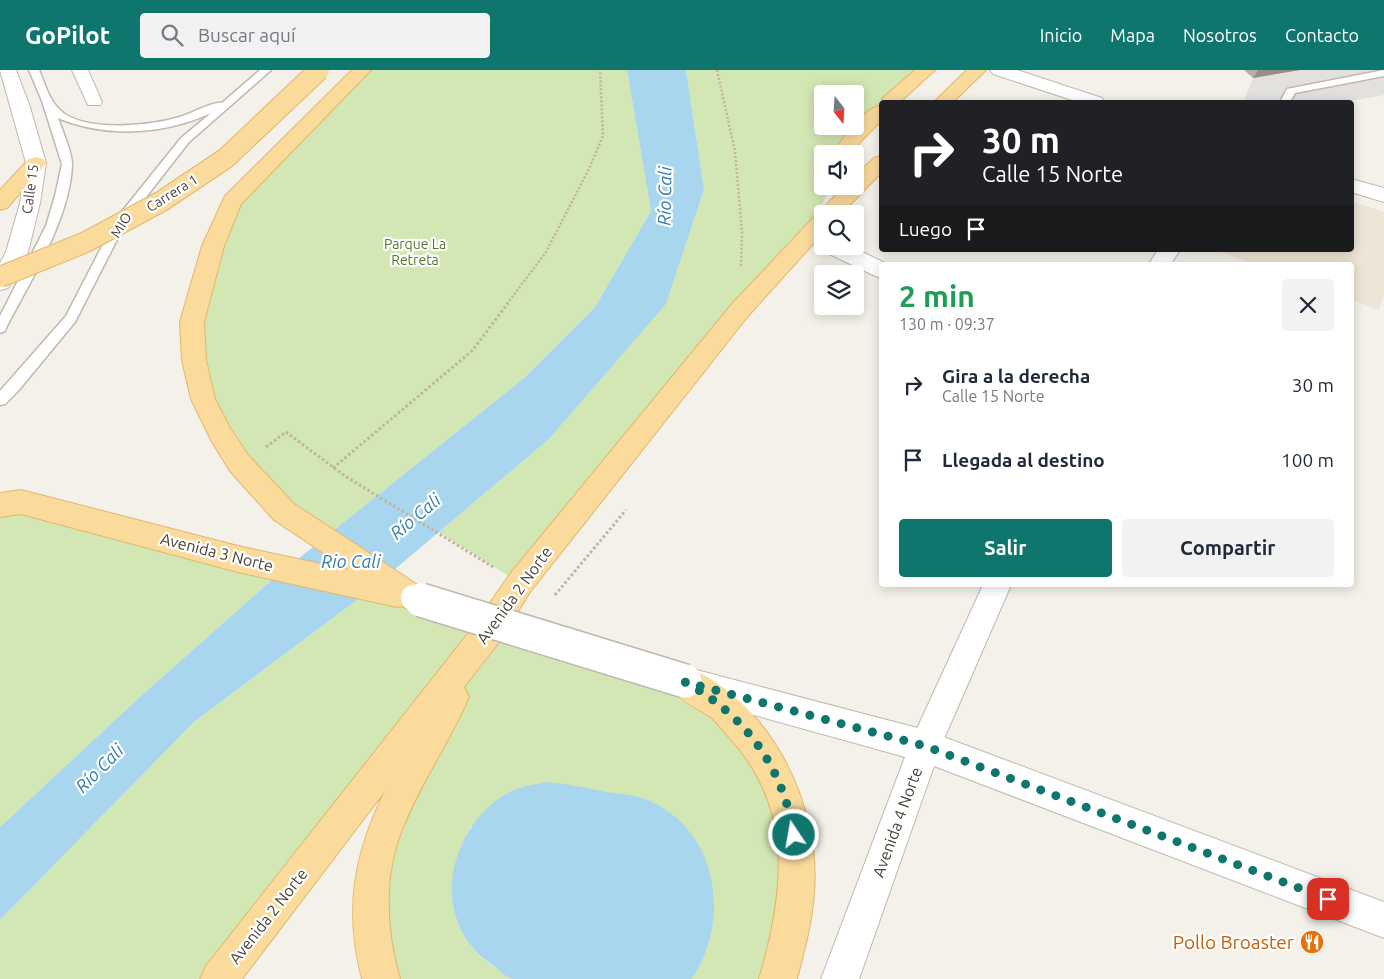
<!DOCTYPE html>
<html lang="es">
<head>
<meta charset="utf-8">
<style>
  :root { --surface:#fff; --page:#f2f2f3; --text:#1f2937; --muted:#747a83; --accent:#0f766e }
  body { margin:0; font-family:Ubuntu,sans-serif; background:var(--page); color:var(--text); height:100vh; display:flex; flex-direction:column; font-size:19px; white-space:nowrap }
  * { box-sizing:border-box; margin:0 }
  p { font-size:16px; color:var(--muted) }
  .icon { flex:none; width:28px; height:28px; fill:none; stroke:currentColor; stroke-width:2; stroke-linecap:round; stroke-linejoin:round }
  .map { position:relative; flex:1; overflow:hidden }
  .sheet { position:absolute; left:879px; top:192px; width:475px; height:325px; display:flex; flex-direction:column; background:var(--surface); border-radius:5px; box-shadow:0 2px 12px #0003 }
  .sheet>* { flex:none }
  .banner { position:absolute; left:879px; top:30px; width:475px; height:152px; border-radius:5px; box-shadow:0 2px 12px #0003; background:#202124; color:#fff; overflow:hidden }
  .needle { width:32px; rotate:163deg }
  .fabs { position:absolute; left:814px; top:15px; display:grid; gap:10px }
  .fabs a { display:grid; place-items:center; width:50px; height:50px; border-radius:5px; background:var(--surface); box-shadow:0 2px 12px #0003; font-size:25px }
  .pin { position:absolute; display:grid; place-items:center; width:42px; height:42px; color:#fff; margin:-21px; border-radius:10px; box-shadow:0 2px 8px #0006 }
  .me { position:absolute; width:55px; margin:-28px; rotate:348deg; stroke-linejoin:round; filter:drop-shadow(0 0 4px #0008) }
  .turn { display:flex; align-items:center; gap:18px; height:105px; padding:0 20px; font-size:22px }
  .turn .icon { width:65px; height:65px; stroke-width:2.5 }
  .turn b { display:block; font-size:35px; line-height:42px }
  .then { display:flex; align-items:center; height:48px; padding:0 20px; background:#0003; gap:10px; font-size:19px }
  .round { display:grid; place-items:center; flex:none; width:52px; height:52px; border-radius:5px; background:var(--page) }
  .head { display:flex; align-items:center; justify-content:space-between; height:85px; padding:0 20px }
  h1 { font-size:30px; font-weight:600; line-height:38px; color:#1e9e55 }
  .primary-button { display:flex; gap:10px; margin-top:auto; padding:10px 20px }
  .primary-button a { flex:1; height:58px; border-radius:5px; background:var(--accent); color:#fff; font-size:20px; font-weight:600; line-height:58px; text-align:center }
  .primary-button a+a { background:var(--page); color:var(--text) }
  ul { padding:0; list-style:none }
  li { display:flex; align-items:center; gap:15px; height:75px; padding:0 20px }
  li div { flex:1 }
  li b { display:block; font-size:19px }
  li em { font-style:normal }
  header { display:flex; align-items:center; gap:30px; box-sizing:border-box; height:70px; padding:0 25px; background:var(--accent); color:#fff }
  header strong { font-size:24px }
  nav { display:flex; gap:28px; margin-inline-start:auto; font-size:18px }
  .search { width:350px; height:45px; background:var(--page); display:flex; align-items:center; gap:12px; box-sizing:border-box; padding:0 18px; border-radius:5px; color:var(--muted); font-size:19px }
  .map>svg:first-child { display:block }
</style>
</head>
<body>
<header>
<strong>GoPilot</strong>
<div class="search"><svg class="icon" aria-label="search" viewBox="0 0 24 24"><circle cx="10" cy="10" r="6"/><path d="M15 15l6 6"/></svg>Buscar aquí</div>
<nav><a>Inicio</a><a>Mapa</a><a>Nosotros</a><a>Contacto</a></nav>
</header>
<div class="map">
<svg width="1384" height="909" viewBox="0 0 1384 909">
  <rect width="100%" height="100%" fill="#f4f1ea"/>
  <path fill="#ede5d5" d="M1351,131L1384,142V223L1379,240L1351,230V195H1256L1215,180H1351Z"/>
  <path fill="#d3e7b4" fill-rule="evenodd" d="M366,0H627L651,141L595,237L524,308L327,466L239,393L194,290L232,131Z
    M686,0H926L881,32V41L851,69L844,84H822V116H830L809,166L520,513L439,462L548,370L704,119ZM822,24H855V56H822Z
    M0,435L273,509L142,625L0,757Z
    M369,521L685,611L783,722L778,909H691L707,877L714,845L471,756C447,800 441,849 481,887C490,895 502,902 513,909H381L372,818L486,566L219,909H0V850L194,652Z"/>
  <path fill="#e3e1de" d="M1300,0H1384V25L1345,32H1243L1253,8Z"/>
  <path fill="#a9d6ef" d="M627,0H686L704,119L666,234L548,370L369,521L194,652L0,850V757L142,625L273,509L524,308L595,237L651,141Z
    M547,712C567,714 587,718 607,722C620,724 636,725 648,730C691,749 713,788 714,834C715,856 706,891 691,909C647,909 602,909 558,909C548,909 521,909 513,909C505,907 497,898 491,894C429,852 446,762 504,725C517,717 532,715 547,712Z"/>
  <g fill="none" stroke-linecap="round" stroke-linejoin="round">
    <g stroke="#c0b8ad" stroke-width="3">
      <path id="service" d="M29,0H39C45,14 49,30 60,40C83,63 154,56 183,46C192,43 214,31 222,33L260,0H271L189,72L125,154L75,252L18,321L5,334L0,335V321L66,246L116,149L181,68L211,43C164,65 106,68 58,48C62,60 73,84 72,96C69,151 31,209 6,258L5,261L0,263V246L46,156L55,126L62,94L42,31Z
        M1384,0V6L1295,23L1290,32H1280L1287,19Z"/>
    </g>
    <g stroke="#c0b8ad" stroke-width="2">
      <path id="pedestrian" d="M72,0H88L102,32L100,35H88Z"/>
    </g>
    <g stroke="#c0b8ad" stroke-width="2">
      <path id="minor" d="M990,0H1017L1102,28L1104,32H1078L993,4Z
        M1351,109L1384,118V132L1351,122Z
        M822,172V176H850L889,195H881V208L873,205L823,181L820,176Z
        M1158,180H1180L1170,195H1148Z
        M983,515H1011L936,687L925,692L914,687L909,676Z"/>
    </g>
    <g stroke="#c0b8ad" stroke-width="2">
      <path id="tertiary" d="M0,0H16L30,37L46,93L40,133L28,182L8,218L0,220V193L6,182L20,133L26,93Z
        M693,599L925,660L1384,832V868L934,696L859,909H821L905,687L682,625L678,614L682,603Z"/>
    </g>
    <g stroke="#e1b76c" stroke-width="2">
      <path id="primary" d="M352,0H371L241,134L224,176L204,252L206,290L215,329L230,358L248,385L294,434L424,519L429,528L424,537L414,541L401,536L397,537L238,502L21,444L0,447V423L21,420L238,476L349,500L274,450L230,401L212,372L191,329L182,290L180,252L202,176L225,126Z
        M915,0H935L900,32L881,33L883,28Z
        M967,0H986L953,32H934Z
        M881,35V51L860,72L854,84H834C842,67 862,40 881,35Z
        M881,86V103L841,144H822V164L748,246L530,522L499,572L464,617L469,627C449,673 420,714 402,760C383,807 386,861 400,909H362C344,840 354,784 385,721L242,909H200L206,896L477,552L510,504L732,234L815,146L819,145L822,139L845,116H855V106L874,88Z
        M36,87L43,89L46,93L43,97L7,138L0,140V120L29,89Z
        M685,596C770,630 821,735 814,823C812,853 804,881 797,909H759C785,821 795,737 727,665C722,659 717,653 712,648C701,640 682,632 674,622C672,619 671,614 670,611L674,600Z"/>
    </g>
    <path stroke="#c1b39e" stroke-width="2.5" stroke-dasharray="2 2" stroke-linecap="butt" d="M717,0L735,81L742,162L741,197
      M507,234L546,182L589,99L603,66L600,0"/>
    <path stroke="#c1b39e" stroke-width="3" stroke-dasharray="2.5 2.5" stroke-linecap="butt" d="M266,377L286,362L345,406L493,497
      M333,398L472,281L508,233
      M555,525L626,440"/>
    <use href="#service" fill="#fff" fill-rule="evenodd"/>
    <use href="#pedestrian" fill="#fff" fill-rule="evenodd"/>
    <use href="#minor" fill="#fff" fill-rule="evenodd"/>
    <use href="#tertiary" fill="#fff" fill-rule="evenodd"/>
    <use href="#primary" fill="#fbdb9c" fill-rule="evenodd"/>
    <g stroke="#c0b8ad" stroke-width="28" stroke-linecap="butt">
      <path id="tertiary-bridge-far1" d="M414,528L426,532"/>
    </g>
    <g stroke="#c0b8ad" stroke-width="36" stroke-linecap="butt">
      <path id="tertiary-bridge" d="M421,530L685,611"/>
    </g>
    <g stroke="#e1b76c" stroke-width="22" stroke-linecap="butt">
      <path id="primary-bridge" d="M0,207L86,172L162,131L226,88L319,0"/>
    </g>
    <use href="#tertiary-bridge-far1" stroke="#fff" stroke-width="26"/>
    <use href="#tertiary-bridge" stroke="#fff" stroke-width="33"/>
    <use href="#primary-bridge" stroke="#fbdb9c" stroke-width="20"/>
  </g>
  <path fill="#b8afa5" d="M1244,0H1300L1253,8Z"/>
  <path fill="#968f86" d="M1258,0H1300L1253,8Z"/>
  <g fill="none" stroke-linecap="round" stroke-linejoin="round">
    <path stroke="#0f766e" stroke-width="9" stroke-dasharray="0 16.2" d="M794,765C783,697 746,646 685,612L925,676L1328,829"/>
  </g>
  <defs>
    <g id="restaurant-disc" transform="scale(1.25)"><circle r="9.5" fill="#e8710a" stroke="#fff"/><path d="M-5-6h1v4h1v-4h1v4h1v-4h1v5L-1.5 .5V6h-2V.5L-5-1ZM5-6V6H3V1.5H1.5Q1.5-4 5-6Z" fill="#fff"/></g>
  </defs>
  <g fill-rule="evenodd">
    <use href="#restaurant-disc" x="1312" y="872"/>
  </g>
  <g text-anchor="middle" dominant-baseline="central" stroke-width="4.5" stroke-linejoin="round" paint-order="stroke">
    <g font-size="14" fill="#484138" stroke="#fff">
      <text transform="translate(30 119) rotate(-82)">Calle 15</text>
      <text transform="translate(172 123) rotate(-32)">Carrera 1</text>
      <text transform="translate(121 155) rotate(-58)">MIO</text>
    </g>
    <g font-size="14" fill="#4e792c" stroke="#fff">
      <text x="415" y="174">Parque La<tspan x="415" dy="16">Retreta</tspan></text>
    </g>
    <g font-size="16" fill="#484138" stroke="#fff">
      <text transform="translate(217 482) rotate(14)">Avenida 3 Norte</text>
      <text transform="translate(514 525) rotate(-54)">Avenida 2 Norte</text>
      <text transform="translate(897 752) rotate(-70)">Avenida 4 Norte</text>
      <text transform="translate(268 846) rotate(-52)">Avenida 2 Norte</text>
    </g>
    <g font-size="18" font-style="italic" fill="#327daa" stroke="#fff">
      <text transform="translate(664 126) rotate(-89)">Río Cali</text>
      <text transform="translate(415 446) rotate(-40)">Río Cali</text>
      <text x="351" y="491">Rio Cali</text>
      <text transform="translate(99 698) rotate(-45)">Río Cali</text>
    </g>
    <g font-size="19" fill="#c56008" stroke="#fff" text-anchor="end">
      <text x="1294" y="872">Pollo Broaster</text>
    </g>
  </g>
</svg>
<div class="fabs">
<a><svg class="needle" viewBox="-14 -14 28 28"><path d="M0-13l5 13h-10z" fill="#e53935"/><path d="M0 13l5-13h-10z" fill="#747a83"/></svg></a>
<a><svg class="icon" aria-label="sound" viewBox="0 0 24 24"><path d="M4 9h4l5-4v14l-5-4H4zM17 9q2 3 0 6"/></svg></a>
<a><svg class="icon" aria-label="search" viewBox="0 0 24 24"><circle cx="10" cy="10" r="6"/><path d="M15 15l6 6"/></svg></a>
<a><svg class="icon" aria-label="layers" viewBox="0 0 24 24"><path d="M12 4l9 5-9 5-9-5zM3 14l9 5 9-5"/></svg></a>
</div>
<div class="pin" style="left:1328px;top:829px;background:#d93025"><svg class="icon" aria-label="arrive" viewBox="0 0 24 24"><path d="M6 21V4h12l-3 4 3 4H6"/></svg></div>
<svg class="me" style="left:794px;top:765px" viewBox="-20 -20 40 40"><circle r="17" fill="#0f766e" stroke="#fff" stroke-width="3"/><path d="M0-11L8 9 0 5-8 9z" fill="#fff"/></svg>
<div class="banner">
<div class="turn"><svg class="icon" aria-label="right" viewBox="0 0 24 24"><path d="M7 20v-9h11M14 6l5 5-5 5"/></svg><div><b>30 m</b>Calle 15 Norte</div></div>
<div class="then">Luego<svg class="icon" aria-label="arrive" viewBox="0 0 24 24"><path d="M6 21V4h12l-3 4 3 4H6"/></svg></div>
</div>
<section class="sheet">
<div class="head"><div><h1>2 min</h1><p>130 m · 09:37</p></div><a class="round"><svg class="icon" aria-label="close" viewBox="0 0 24 24"><path d="M6 6l12 12M18 6L6 18"/></svg></a></div>
<ul>
<li><svg class="icon" aria-label="right" viewBox="0 0 24 24"><path d="M7 20v-9h11M14 6l5 5-5 5"/></svg><div><b>Gira a la derecha</b><p>Calle 15 Norte</p></div><em>30 m</em></li>
<li><svg class="icon" aria-label="arrive" viewBox="0 0 24 24"><path d="M6 21V4h12l-3 4 3 4H6"/></svg><div><b>Llegada al destino</b></div><em>100 m</em></li>
</ul>
<div class="primary-button"><a>Salir</a><a>Compartir</a></div>
</section>
</div>
</body>
</html>
